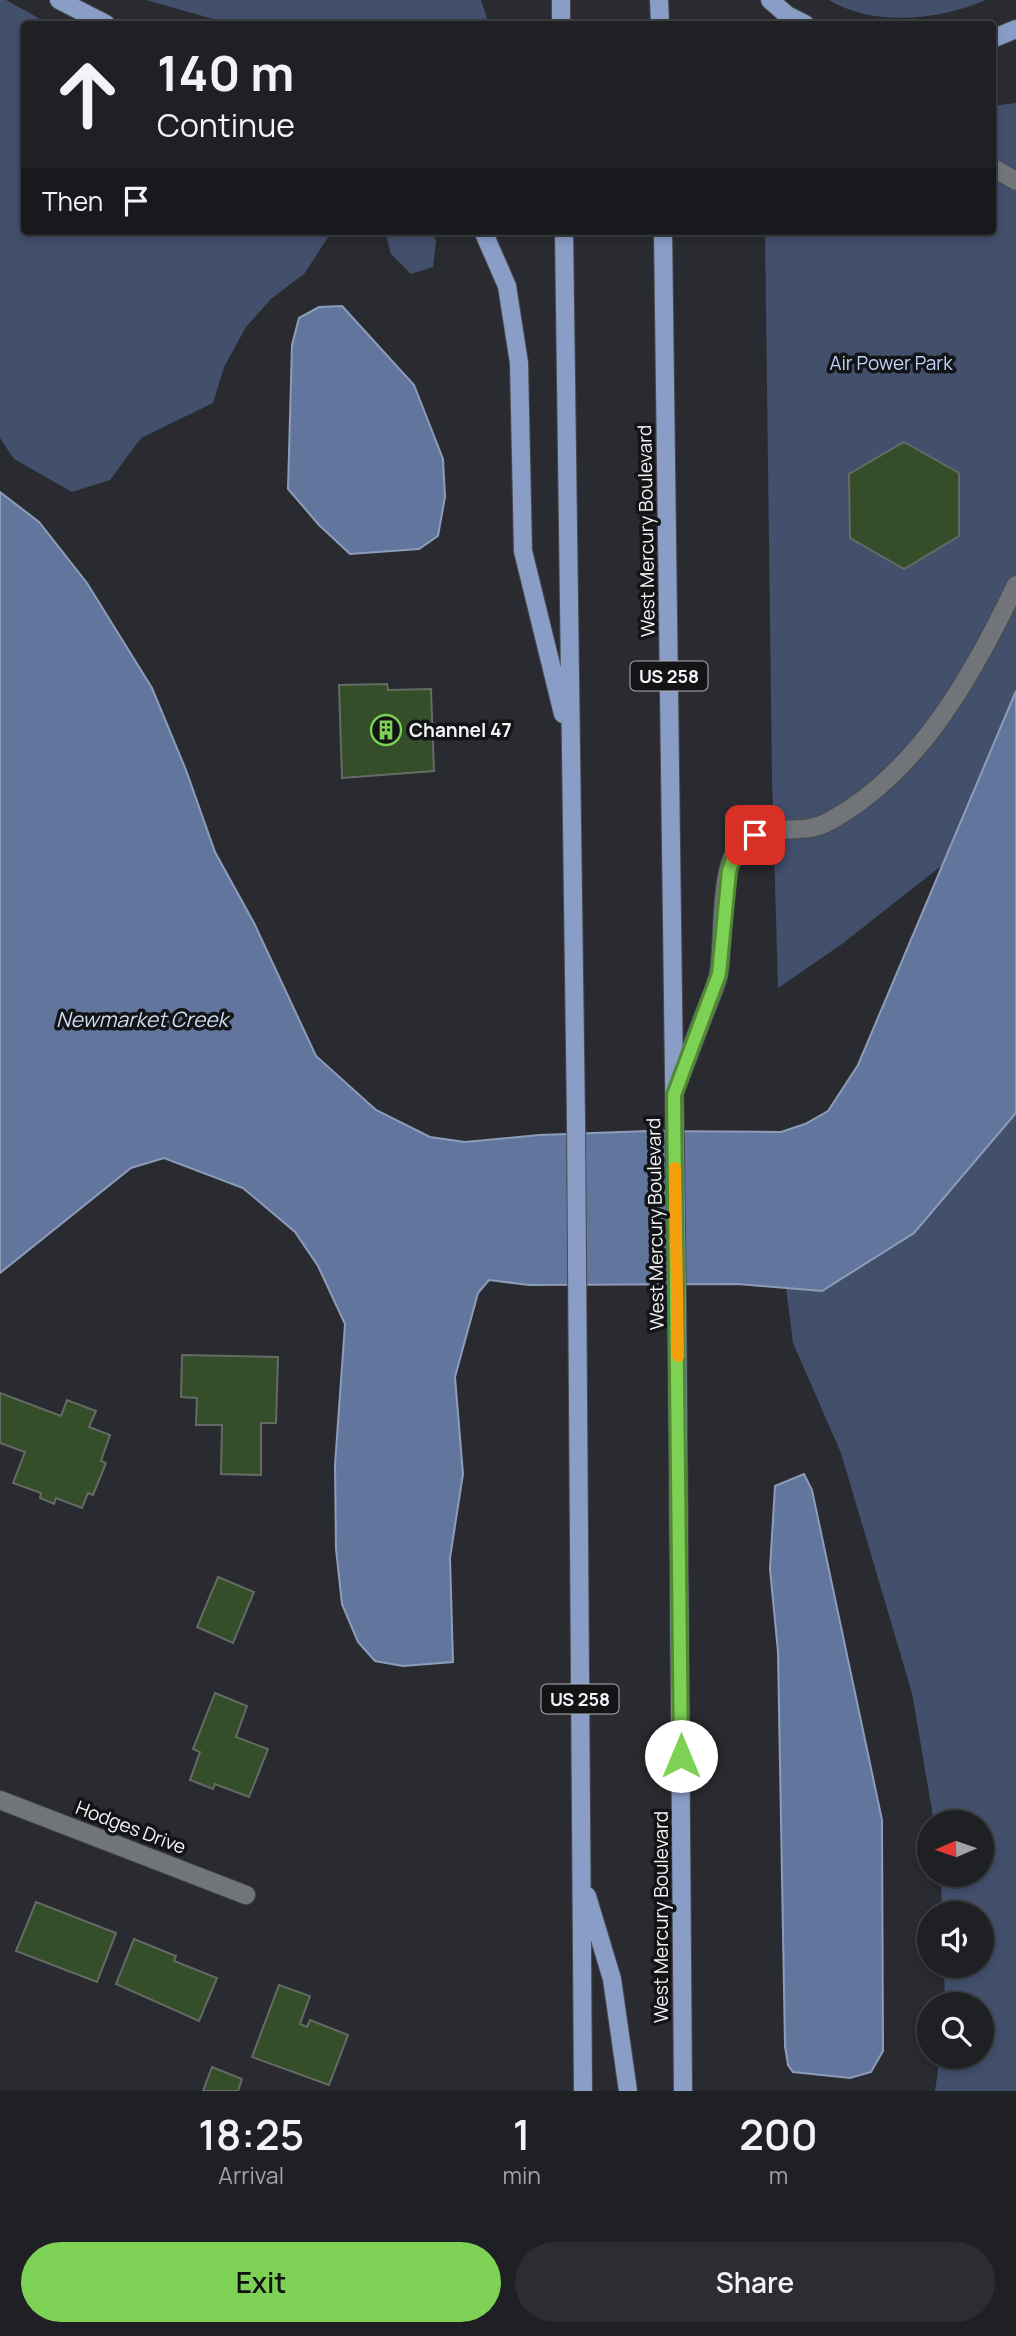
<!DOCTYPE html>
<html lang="en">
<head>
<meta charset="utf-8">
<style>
  :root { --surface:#1f2024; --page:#2c2d31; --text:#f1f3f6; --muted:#a1a3a6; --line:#3c3e41; --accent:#7dd154 }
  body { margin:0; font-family:Manrope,sans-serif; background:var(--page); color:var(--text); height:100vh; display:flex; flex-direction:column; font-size:26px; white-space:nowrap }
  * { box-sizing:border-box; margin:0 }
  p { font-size:23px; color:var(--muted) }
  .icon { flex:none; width:38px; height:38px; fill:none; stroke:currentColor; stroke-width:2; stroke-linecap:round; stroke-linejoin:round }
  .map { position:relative; height:2091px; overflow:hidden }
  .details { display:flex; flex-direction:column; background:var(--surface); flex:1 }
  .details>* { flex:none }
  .banner { position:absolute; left:21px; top:21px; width:975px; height:214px; border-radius:7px; box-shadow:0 4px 10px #0003,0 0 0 2px var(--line); background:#1f2024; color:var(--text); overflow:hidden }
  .needle { width:46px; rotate:268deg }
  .buttons { position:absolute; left:917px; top:1810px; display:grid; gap:14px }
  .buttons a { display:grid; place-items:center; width:77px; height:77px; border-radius:50%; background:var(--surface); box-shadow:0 4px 10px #0003,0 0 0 2px var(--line); font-size:35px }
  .pin { position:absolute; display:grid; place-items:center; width:60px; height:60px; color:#fff; margin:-30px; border-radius:14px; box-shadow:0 4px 10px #0006 }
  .me { position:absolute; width:77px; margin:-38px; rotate:0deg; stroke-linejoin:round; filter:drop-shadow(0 0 5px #0008) }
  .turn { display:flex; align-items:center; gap:24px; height:147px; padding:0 21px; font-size:32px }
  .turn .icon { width:91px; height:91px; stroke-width:2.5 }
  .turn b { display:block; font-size:49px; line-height:60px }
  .then { display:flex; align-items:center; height:66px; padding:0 21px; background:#0003; gap:14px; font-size:26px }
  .eta { display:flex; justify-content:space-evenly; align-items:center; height:119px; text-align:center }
  .eta b { font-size:42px; font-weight:600; line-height:49px }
  .primary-button { display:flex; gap:14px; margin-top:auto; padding:14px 21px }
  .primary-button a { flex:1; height:80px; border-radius:42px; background:var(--accent); color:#111; font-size:28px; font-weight:600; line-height:80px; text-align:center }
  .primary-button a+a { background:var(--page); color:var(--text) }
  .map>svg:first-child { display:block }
</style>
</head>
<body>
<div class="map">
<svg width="1016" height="2091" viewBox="0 0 1016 2091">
  <rect width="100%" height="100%" fill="#292b30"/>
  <path fill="#42506c" d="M0,0H6L49,24H24V231H332L305,273L271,299L246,327L224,367L213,403L141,438L110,480L72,492L14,459L0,438Z
    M146,0H481L489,24H231Z
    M829,0H986C940,20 873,27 829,0Z
    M1016,103V691L945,863L842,944L778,988L772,777L765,231H992V106Z
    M385,231H432L436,241L433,267L411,274L391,254Z
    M1016,1113V2091H935L940,2056H982V2004H945L944,1965H982V1913H942L941,1874H982V1822H934L912,1693L841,1453L793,1343L786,1288L822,1291L914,1233Z"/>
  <path fill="#62769d" stroke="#8d9cb8" stroke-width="2" d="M342,306L414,385L443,459L445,497L438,536L419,549L350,554L319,525L288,489L292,345L299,318L319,307Z
    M0,492L39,522L87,583L152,688L186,770L215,852L254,923L316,1056L376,1110L430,1137L465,1142L539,1135L648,1131L781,1132L805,1124L828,1111L858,1065L1016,691V1113L914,1233L822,1291L738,1284L529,1285L489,1280L478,1293L455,1377L463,1474L450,1558L453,1662L403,1666L375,1661L358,1642L342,1604L336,1549L335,1465L345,1324L318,1266L295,1232L243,1188L164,1158L131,1168L0,1273Z
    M804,1474L812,1490L882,1820L883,2051L871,2072L850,2078L793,2072L788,2065L785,2046L778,1652L770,1569L775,1486Z"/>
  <path fill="#344e29" stroke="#666a65" stroke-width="2" d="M904,442L959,473V536L904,569L850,538L849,474Z
    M387,684L388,690L431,689L434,771L342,778L339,685Z
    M182,1355L278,1357L276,1423H261V1475L221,1474L222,1425H196L197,1398L181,1397Z
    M0,1393L61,1416L67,1400L96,1411L89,1427L110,1435L101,1461L106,1463L93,1495L88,1493L82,1508L56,1498L54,1504L40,1498L41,1493L13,1483L25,1452L0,1443Z
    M218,1577L254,1592L233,1643L197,1627Z
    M215,1693L247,1706L236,1737L268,1749L249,1797L215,1784L213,1789L190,1780L200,1752L193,1749Z
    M36,1902L116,1933L97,1982L16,1951Z
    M134,1939L176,1956L174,1961L217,1978L199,2021L116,1984Z
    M279,1985L310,1996L300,2024L307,2027L310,2020L348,2035L329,2085L252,2057Z
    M212,2067L242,2079L238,2091H203Z"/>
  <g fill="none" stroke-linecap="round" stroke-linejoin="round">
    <g stroke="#484a4e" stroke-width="20">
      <path id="service" d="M992,167L1016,181
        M675,1091C685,1065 695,1038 705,1012C710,999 717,985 719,972C724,943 719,868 739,847C766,818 799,838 828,822C919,773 973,675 1016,585"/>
    </g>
    <g stroke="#484a4e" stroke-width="20">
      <path id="minor" d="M0,1800L246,1895"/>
    </g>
    <g stroke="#484a4e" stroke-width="20">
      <path id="primary" d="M59,0L106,24
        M561,0V24
        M659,0L660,24
        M770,0L787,15L805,24
        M992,39L1016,29
        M483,231L507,286L519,363L523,551L563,714
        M564,231L576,1122L583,2091
        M663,231L677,1305L683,2091
        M587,1896L612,1979L628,2091"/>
    </g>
    <use href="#service" stroke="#717479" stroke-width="18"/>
    <use href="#minor" stroke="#717479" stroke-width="18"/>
    <use href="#primary" stroke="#899dc6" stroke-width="18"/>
  </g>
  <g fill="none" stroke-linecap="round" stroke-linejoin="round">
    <g stroke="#518837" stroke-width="18">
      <path id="route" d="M681,1756L674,1095L719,974L729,871L737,848L755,835"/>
    </g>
    <use href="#route" stroke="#7dd154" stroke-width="12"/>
    <path stroke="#f59e0b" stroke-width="12" d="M675,1168L678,1356"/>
  </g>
  <defs>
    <g id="building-ring" transform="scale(1.575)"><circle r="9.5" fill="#131416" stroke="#7dd154" stroke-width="1.5"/><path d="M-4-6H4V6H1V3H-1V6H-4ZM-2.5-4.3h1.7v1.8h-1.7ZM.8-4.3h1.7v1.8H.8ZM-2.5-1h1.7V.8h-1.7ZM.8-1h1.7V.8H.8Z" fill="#7dd154"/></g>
  </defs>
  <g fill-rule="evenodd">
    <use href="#building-ring" x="386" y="730"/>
  </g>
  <g text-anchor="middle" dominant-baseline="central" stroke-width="7" stroke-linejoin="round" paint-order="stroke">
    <g fill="#131416" stroke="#afb1b4" stroke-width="2">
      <rect x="630.5" y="661.5" width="77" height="29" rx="5"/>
      <rect x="541.5" y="1684.5" width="77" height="29" rx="5"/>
    </g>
    <g font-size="18" font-weight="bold" fill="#f2f4f7">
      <text x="669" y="676">US 258</text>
      <text x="580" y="1699">US 258</text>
    </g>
    <g font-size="19" fill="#bed1f8" stroke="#131416">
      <text x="891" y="363">Air Power Park</text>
    </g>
    <g font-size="19" fill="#f2f4f7" stroke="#131416">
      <text transform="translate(646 531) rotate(-91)">West Mercury Boulevard</text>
      <text transform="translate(655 1224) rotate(-91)">West Mercury Boulevard</text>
      <text transform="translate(131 1827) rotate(21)">Hodges Drive</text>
      <text transform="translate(661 1917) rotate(-90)">West Mercury Boulevard</text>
    </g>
    <g font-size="19" font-weight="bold" fill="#f2f4f7" stroke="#131416" text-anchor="start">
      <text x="409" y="730">Channel 47</text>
    </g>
    <g font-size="21" font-style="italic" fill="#cddaf4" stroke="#131416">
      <text x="142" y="1019">Newmarket Creek</text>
    </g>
  </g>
</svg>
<div class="buttons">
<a><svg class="needle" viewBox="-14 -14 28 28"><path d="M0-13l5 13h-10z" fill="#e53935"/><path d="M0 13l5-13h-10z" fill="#a1a3a6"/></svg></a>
<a><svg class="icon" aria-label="sound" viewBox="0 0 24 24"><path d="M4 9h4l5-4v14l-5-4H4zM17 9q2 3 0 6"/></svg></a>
<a><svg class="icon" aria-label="search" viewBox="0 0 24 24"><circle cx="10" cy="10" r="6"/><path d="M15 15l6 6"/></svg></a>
</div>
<div class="pin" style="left:755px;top:835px;background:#d93025"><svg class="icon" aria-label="arrive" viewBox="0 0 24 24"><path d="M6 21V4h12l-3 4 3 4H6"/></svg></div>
<svg class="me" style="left:681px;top:1756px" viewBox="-20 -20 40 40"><circle r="19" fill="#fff"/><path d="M0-13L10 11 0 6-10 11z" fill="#7dd154"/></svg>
<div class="banner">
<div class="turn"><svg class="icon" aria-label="ahead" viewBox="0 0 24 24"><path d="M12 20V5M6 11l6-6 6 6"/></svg><div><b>140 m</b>Continue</div></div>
<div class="then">Then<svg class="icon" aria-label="arrive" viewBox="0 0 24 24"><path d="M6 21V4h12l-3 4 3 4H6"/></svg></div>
</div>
</div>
<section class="details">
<div class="eta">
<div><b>18:25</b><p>Arrival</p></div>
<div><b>1</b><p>min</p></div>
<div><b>200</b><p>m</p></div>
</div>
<div class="primary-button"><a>Exit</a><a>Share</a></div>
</section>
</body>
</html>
